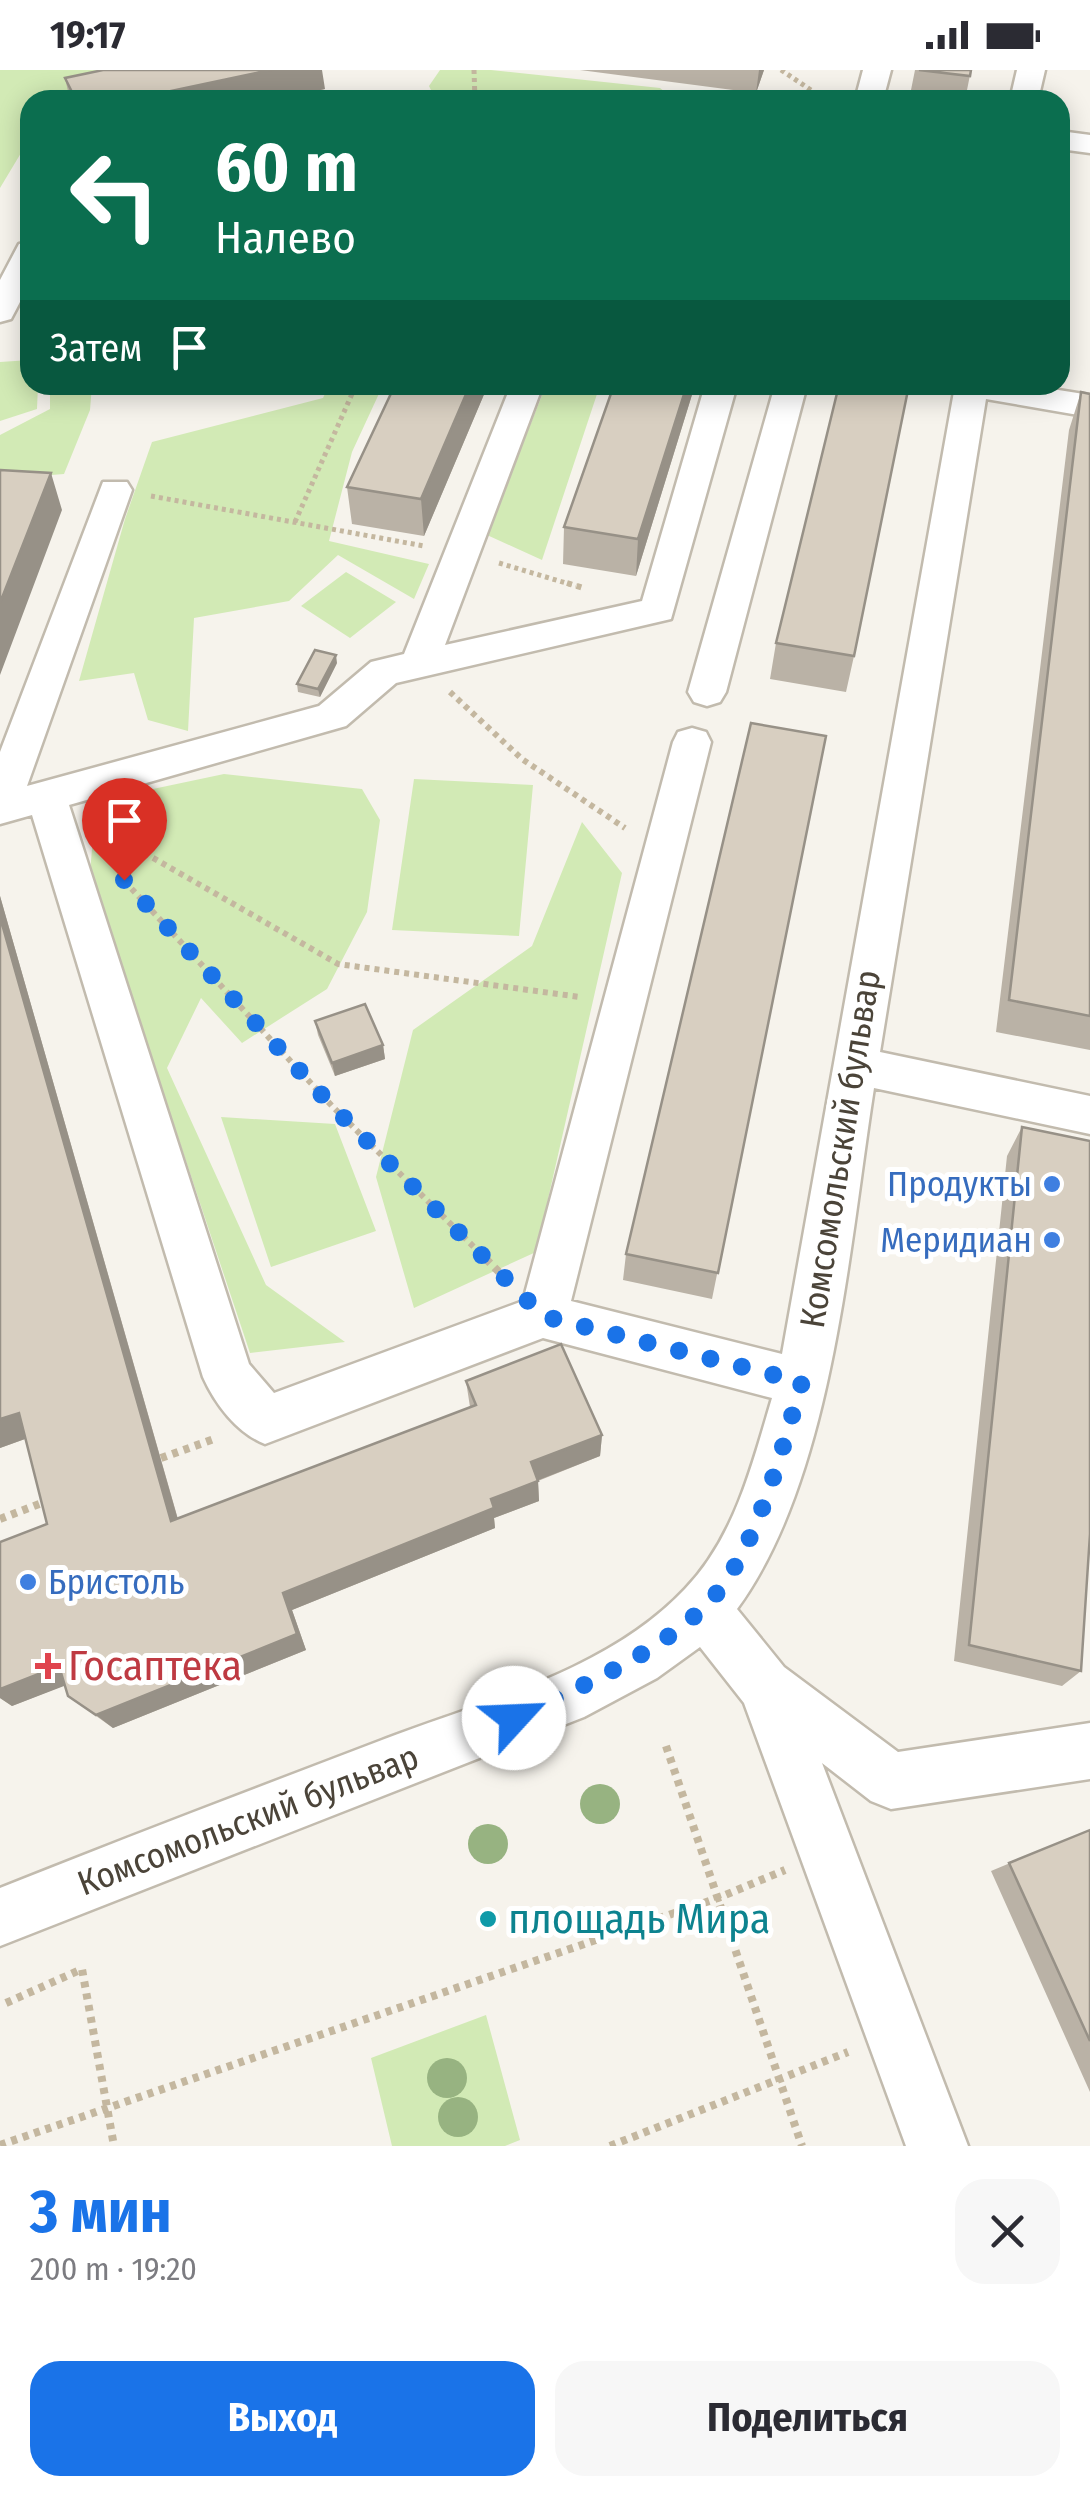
<!DOCTYPE html>
<html lang="ru">
<head>
<meta charset="utf-8">
<style>
  :root { --surface:#fff; --page:#f7f7f7; --text:#2b2b33; --muted:#7c7c81; --accent:#1a73e8 }
  body { margin:0; font-family:"Fira Sans Condensed",sans-serif; background:var(--page); color:var(--text); height:100vh; display:flex; flex-direction:column; font-size:38px; white-space:nowrap }
  * { box-sizing:border-box; margin:0 }
  p { font-size:32px; color:var(--muted) }
  .icon { flex:none; width:55px; height:55px; fill:none; stroke:currentColor; stroke-width:2; stroke-linecap:round; stroke-linejoin:round }
  .map { position:relative; height:2076px; overflow:hidden }
  .side { display:flex; flex-direction:column; background:var(--surface); flex:1 }
  .side>* { flex:none }
  .top-card { position:absolute; left:20px; top:20px; width:1050px; height:305px; border-radius:30px; box-shadow:0 5px 25px #0003; background:#0b6e4f; color:#fff; overflow:hidden }
  .pin { position:absolute; display:grid; place-items:center; width:85px; height:85px; color:#fff; margin:-102px -42px; border-radius:50% 50% 50% 0; rotate:-45deg; box-shadow:0 0 10px #0007 }
  .pin .icon { rotate:45deg }
  .me { position:absolute; width:110px; margin:-55px; rotate:65deg; stroke-linejoin:round; filter:drop-shadow(0 0 8px #0008) }
  .turn { display:flex; align-items:center; gap:35px; height:210px; padding:0 30px; font-size:45px }
  .turn .icon { width:130px; height:130px; stroke-width:2.5 }
  .turn b { display:block; font-size:70px; line-height:85px }
  .then { display:flex; align-items:center; height:95px; padding:0 30px; background:#0003; gap:20px; font-size:38px }
  .round { display:grid; place-items:center; flex:none; width:105px; height:105px; border-radius:30px; background:var(--page) }
  .overview { display:flex; align-items:center; justify-content:space-between; height:170px; padding:0 30px }
  h1 { font-size:60px; font-weight:700; line-height:75px; color:var(--accent) }
  .action { display:flex; gap:20px; margin-top:auto; padding:20px 30px }
  .action a { flex:1; height:115px; border-radius:30px; background:var(--accent); color:#fff; font-size:40px; font-weight:700; line-height:115px; text-align:center }
  .action a+a { background:var(--page); color:var(--text) }
  .status { display:flex; justify-content:space-between; align-items:center; height:70px; padding:0 50px; background:var(--surface); direction:ltr }
  .status svg { height:28px; fill:currentColor }
  .map>svg:first-child { display:block }
</style>
</head>
<body>
<div class="status"><b>19:17</b><svg viewBox="0 0 49 12"><path d="M0 12V9h3v3zM5 12V6h3v6zM10 12V3h3v9zM15 12V0h3v12zM26 1h20v11H26zM47 4h2v5h-2z"/></svg></div>
<div class="map">
<svg width="1090" height="2076" viewBox="0 0 1090 2076">
  <rect width="100%" height="100%" fill="#f6f3ec"/>
  <path fill="#d2eab5" d="M0,0H197L66,30H30V68L0,118Z
    M440,0H491L660,18L675,30L626,22L567,30H436L429,16Z
    M30,290V315H38L37,339L0,351V292Z
    M50,315H92L90,340L64,404L0,409V365L50,339Z
    M329,315H383L352,382L329,471L429,494L414,529L338,485L289,531L194,548L188,661L148,650L134,603L79,611L125,449L152,372L323,328Z
    M546,315H600L542,490L487,465Z
    M346,502L396,532L350,568L301,536Z
    M224,704L362,719L380,750L367,842L327,919L242,973L201,928L167,998L266,1215L345,1272L250,1283L90,803L96,731Z
    M414,709L533,715L519,866L392,860Z
    M582,752L622,803L536,1182L414,1238L376,1107L413,960L532,876Z
    M221,1047L335,1054L376,1161L271,1197Z
    M486,1945L520,2070L505,2076H392L371,1988Z"/>
  <g fill="none" stroke-linecap="round" stroke-linejoin="round">
    <g stroke="#c2bbae" stroke-width="5">
      <path id="minor" d="M863,0H891L883,30H855Z
        M1017,0H1045L1038,30H1010Z
        M1060,61L1090,65V83L1060,79Z
        M30,172V213L11,249L0,252V210L19,174Z
        M511,315H543L445,575L642,531L705,315H737L671,549L396,613L346,656L69,735L249,1294L274,1323L523,1231L673,672L678,662L692,658L706,662L711,672L571,1231L782,1284L955,316L1027,315L1090,325V347L986,329L880,982L1090,1026V1064L874,1018C849,1176 833,1408 737,1539L784,1597L898,1682L1090,1653V1709L891,1739L871,1731L822,1693L968,2076H906L744,1633L700,1577L657,1608L584,1647L0,1876V1818C127,1767 254,1719 382,1670C484,1631 608,1601 685,1519C735,1467 752,1395 772,1328L543,1268L265,1374C237,1363 215,1334 203,1307L32,745L0,754V682L103,412H127L132,420L27,716L319,636L371,592L404,584Z
        M775,315H807L726,622L720,632L707,636L694,632L688,622Z"/>
    </g>
    <path stroke="#c4b79f" stroke-width="5" stroke-dasharray="4 4" stroke-linecap="butt" d="M474,0L475,30
      M781,0L826,30
      M151,426L424,476
      M295,452L356,315
      M499,493L576,516"/>
    <path stroke="#c4b79f" stroke-width="6" stroke-dasharray="5 5" stroke-linecap="butt" d="M567,513L583,518
      M450,622L522,689L625,758
      M101,758L338,894L580,927
      M118,804L332,1036L488,1191"/>
    <path stroke="#c4b79f" stroke-width="8" stroke-dasharray="6 6" stroke-linecap="butt" d="M486,1189L507,1210
      M161,1388L217,1368
      M0,1449L47,1431
      M666,1676L802,2076
      M6,1933L82,1899L114,2076
      M0,2075L718,1828L785,1800
      M610,2076L848,1982"/>
    <use href="#minor" fill="#fff" fill-rule="evenodd"/>
  </g>
  <g fill="#97b381">
    <circle cx="600" cy="1734" r="20"/>
    <circle cx="488" cy="1774" r="20"/>
    <circle cx="447" cy="2008" r="20"/>
    <circle cx="458" cy="2047" r="20"/>
  </g>
  <path fill="#bab2a6" d="M580,0H764L756,23Z
    M915,0H971L965,30H909Z
    M65,8L325,19L274,30H70Z
    M488,315L424,466L352,454L347,417Z
    M695,315L636,506L563,494L564,457Z
    M1081,322L1090,324V980L996,962L1069,360Z
    M776,573L854,586L846,622L770,609Z
    M337,593L320,627L298,622L297,614Z
    M826,666L712,1229L623,1210L626,1184Z
    M0,826L178,1449L470,1337L466,1311L602,1365L600,1386L538,1411L539,1431L494,1448L495,1458L292,1540L306,1580L113,1658L68,1626L65,1615L12,1636L0,1628V1472L47,1454L25,1369L0,1378Z
    M315,951L383,975L385,989L335,1006L318,965Z
    M1022,1057L1081,1601L1062,1616L954,1591L1007,1086Z
    M1090,1760V2022L991,1801Z"/>
  <path fill="#979187" d="M271,0H322L325,19L274,30H162L161,23Z
    M759,0H764L756,23Z
    M470,315H488L424,466L421,429Z
    M687,315H695L636,506L638,469Z
    M51,403L62,440L0,605V533Z
    M336,585L337,593L320,627L318,619Z
    M0,826L184,1471L171,1451L0,847Z
    M383,975L385,989L335,1006L332,993Z
    M19,1343L36,1365L0,1378V1349Z
    M602,1365L600,1386L531,1413V1392Z
    M538,1411L539,1431L494,1448L495,1458L292,1540L306,1580L113,1658L96,1645L283,1523L491,1429Z
    M59,1596L77,1611L12,1636L0,1628V1619Z"/>
  <path fill="#d8cfc1" stroke="#979187" stroke-width="2.5" d="M103,0H271L161,23L165,30H76L65,8Z
    M919,0H971L970,6Z
    M395,315H470L421,429L347,417Z
    M614,315H687L638,469L564,457Z
    M839,315H909L854,586L776,573Z
    M1081,322L1090,324V946L1009,930Z
    M0,400L51,403L0,533Z
    M315,580L336,585L318,619L297,614Z
    M751,653L826,666L718,1203L626,1184Z
    M0,847L171,1451L476,1335L466,1311L561,1274L602,1365L531,1392L538,1411L491,1429L494,1438L283,1523L297,1564L96,1645L68,1626L59,1596L0,1619V1472L47,1454L19,1343L0,1349Z
    M365,934L383,975L332,993L315,951Z
    M1022,1057L1090,1071V1464L1081,1601L969,1575Z
    M1090,1760V1971L1009,1793Z"/>
  <g fill="none" stroke-linecap="round" stroke-linejoin="round">
    <path stroke="#1a73e8" stroke-width="18" stroke-dasharray="0 32.4" d="M124,810L332,1036L543,1246L802,1312C781,1381 755,1492 700,1541C646,1590 579,1617 514,1648"/>
  </g>
  <g fill="#3f7fe0" stroke="#fff" stroke-width="4">
    <circle cx="1052" cy="1114" r="10"/>
    <circle cx="1052" cy="1170" r="10"/>
    <circle cx="28" cy="1512" r="10"/>
  </g>
  <path fill="#e0444e" stroke="#fff" stroke-width="4" d="M43 1581h10v10h10v10h-10v10h-10v-10h-10v-10h10z"/>
  <circle fill="#0f9aa8" stroke="#fff" stroke-width="4" cx="488" cy="1849" r="10"/>
  <g text-anchor="middle" dominant-baseline="central" stroke-width="10" stroke-linejoin="round" paint-order="stroke">
    <g font-size="35" fill="#4b4439" stroke="#fff">
      <text transform="translate(840 1079) rotate(-81)">Комсомольский бульвар</text>
      <text transform="translate(248 1750) rotate(-21)">Комсомольский бульвар</text>
    </g>
    <g font-size="35" fill="#366cbe" stroke="#fff" text-anchor="end">
      <text x="1032" y="1114">Продукты</text>
      <text x="1032" y="1170">Меридиан</text>
      <text x="48" y="1512" text-anchor="start">Бристоль</text>
    </g>
    <g font-size="42" fill="#be3a42" stroke="#fff" text-anchor="start">
      <text x="68" y="1596">Госаптека</text>
    </g>
    <g font-size="42" fill="#0d838f" stroke="#fff" text-anchor="start">
      <text x="508" y="1849">площадь Мира</text>
    </g>
  </g>
</svg>
<div class="pin" style="left:124px;top:810px;background:#d93025"><svg class="icon" aria-label="arrive" viewBox="0 0 24 24"><path d="M6 21V4h12l-3 4 3 4H6"/></svg></div>
<svg class="me" style="left:514px;top:1648px" viewBox="-20 -20 40 40"><circle r="19" fill="#fff"/><path d="M0-13L10 11 0 6-10 11z" fill="#1a73e8"/></svg>
<div class="top-card">
<div class="turn"><svg class="icon" aria-label="left" viewBox="0 0 24 24"><path d="M17 20v-9H6M10 6l-5 5 5 5"/></svg><div><b>60 m</b>Налево</div></div>
<div class="then">Затем<svg class="icon" aria-label="arrive" viewBox="0 0 24 24"><path d="M6 21V4h12l-3 4 3 4H6"/></svg></div>
</div>
</div>
<section class="side">
<div class="overview"><div><h1>3 мин</h1><p>200 m · 19:20</p></div><a class="round"><svg class="icon" aria-label="close" viewBox="0 0 24 24"><path d="M6 6l12 12M18 6L6 18"/></svg></a></div>
<div class="action"><a>Выход</a><a>Поделиться</a></div>
</section>
</body>
</html>
